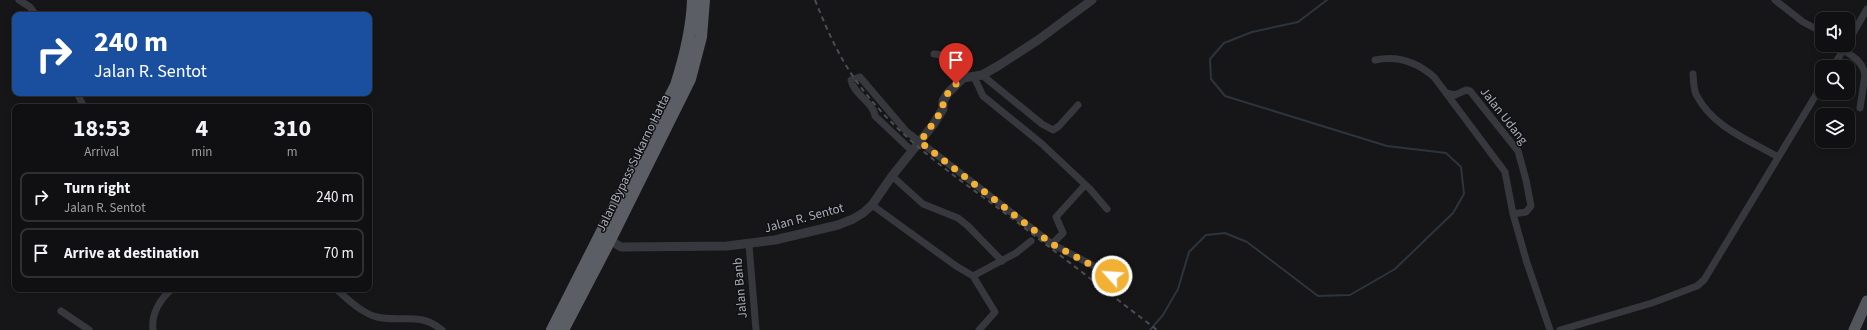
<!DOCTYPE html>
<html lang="en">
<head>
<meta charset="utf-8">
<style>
  :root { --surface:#101012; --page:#1e1e20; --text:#f1f3f6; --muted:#9c9d9f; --line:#303032 }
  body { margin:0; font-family:"Source Sans 3",sans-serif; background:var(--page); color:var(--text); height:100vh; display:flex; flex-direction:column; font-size:15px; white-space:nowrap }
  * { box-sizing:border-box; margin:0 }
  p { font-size:13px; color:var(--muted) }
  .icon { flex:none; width:22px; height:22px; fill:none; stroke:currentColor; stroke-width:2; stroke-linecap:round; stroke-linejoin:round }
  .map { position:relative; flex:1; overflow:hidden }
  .panel { position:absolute; left:12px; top:104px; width:360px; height:188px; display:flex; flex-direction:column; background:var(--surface); border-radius:8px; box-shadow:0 2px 6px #0003,0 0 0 1px var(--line) }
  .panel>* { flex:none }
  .banner { position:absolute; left:12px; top:12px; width:360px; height:84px; border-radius:8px; box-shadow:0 2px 6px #0003,0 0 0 1px var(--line); background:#1a4fa0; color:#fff; overflow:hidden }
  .buttons { position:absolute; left:1815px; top:12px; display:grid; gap:8px }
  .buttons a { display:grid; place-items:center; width:40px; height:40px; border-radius:8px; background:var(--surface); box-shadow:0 2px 6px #0003,0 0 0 1px var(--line); font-size:20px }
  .pin { position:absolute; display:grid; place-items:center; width:34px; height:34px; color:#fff; margin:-41px -17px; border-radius:50% 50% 50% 0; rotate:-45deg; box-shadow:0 0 4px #0007 }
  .pin .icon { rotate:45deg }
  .me { position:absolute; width:44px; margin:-22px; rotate:296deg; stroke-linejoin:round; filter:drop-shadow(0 0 3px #0008) }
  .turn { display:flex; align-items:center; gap:14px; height:84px; padding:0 16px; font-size:18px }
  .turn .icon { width:52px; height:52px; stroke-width:2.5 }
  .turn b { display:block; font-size:28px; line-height:34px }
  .eta { display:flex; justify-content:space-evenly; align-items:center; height:68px; text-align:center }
  .eta b { font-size:24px; font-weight:700; line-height:28px }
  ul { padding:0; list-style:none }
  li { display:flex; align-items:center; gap:12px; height:50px; margin:0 8px 6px; padding:0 8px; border:2px solid var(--line); border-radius:8px }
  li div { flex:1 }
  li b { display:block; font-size:15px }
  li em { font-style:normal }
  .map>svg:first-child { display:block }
</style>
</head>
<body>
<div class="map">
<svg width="1867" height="330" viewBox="0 0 1867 330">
  <rect width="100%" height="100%" fill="#161618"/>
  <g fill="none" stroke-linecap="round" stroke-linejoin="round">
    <path stroke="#2c353c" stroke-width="2" d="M1150,330L1163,315L1178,289L1189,252L1206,235L1225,233L1247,242L1318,296L1350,295L1395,269L1453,213L1464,194L1461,167L1446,153L1387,146L1225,96L1211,79L1210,59L1224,43L1252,32L1298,22L1327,0"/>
    <path stroke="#37383d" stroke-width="7" d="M19,0L30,7L36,15
      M1775,0L1803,22L1822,32
      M1848,42L1867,9
      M1843,50C1853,56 1863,62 1865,75L1860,108
      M934,54C947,54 958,67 963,78
      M1375,60C1398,55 1417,62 1434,77L1505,172L1513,214L1527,263L1550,330
      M1833,67L1845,47
      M1693,74C1694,81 1693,90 1697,96C1713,127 1749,140 1778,157
      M982,75L1042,124L1053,130L1059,126L1078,105
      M974,77L983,96L1042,144L1090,189L1107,209
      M77,93L84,107
      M1446,93L1455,95L1466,90L1470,91L1518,151L1526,180L1531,206L1526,212L1513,214
      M912,151L875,116C874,103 853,94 851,80L860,77L906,131L1034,230L1052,244L1113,276
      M892,176L923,204L958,218L968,226L1002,261
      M872,205L956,266L973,276L1016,253L1031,241
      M1052,244L1063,233L1056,217L1085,185
      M749,245L756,330
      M973,276L995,312L979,330
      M336,289C348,299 361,313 377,317C402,323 419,311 442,330
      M61,311L89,330
      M153,330C151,314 160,299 172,289
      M1560,330L1652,303L1697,286L1704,280L1822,85"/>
    <path stroke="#37383d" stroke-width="9" d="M605,237L621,247L727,246L775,240L838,225L853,219L863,213L872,205L892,176L933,125L943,109V101L948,93L963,78L982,75L998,66L1038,40L1092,0"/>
    <path stroke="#53555c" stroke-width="11" d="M1854,330L1867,301"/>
    <path stroke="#5b5e65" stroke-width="12" d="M552,330L676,85C685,57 692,30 693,0
      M563,330L610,240L690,79L701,37L704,0"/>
    <path stroke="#4a4c52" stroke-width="2" stroke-dasharray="5 4" stroke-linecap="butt" d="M815,0C827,30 840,60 860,86C900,140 959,179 1013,219C1061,256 1109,293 1157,330"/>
  </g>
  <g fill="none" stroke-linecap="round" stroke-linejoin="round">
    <path stroke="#f2b134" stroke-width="7" stroke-dasharray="0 12.6" d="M956,84L948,93L943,101V109L920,142L1052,244L1112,276"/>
  </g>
  <g text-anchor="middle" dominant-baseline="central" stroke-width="3" stroke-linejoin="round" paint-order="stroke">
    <g font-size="13" fill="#a8adb8" stroke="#111113">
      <text transform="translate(1504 116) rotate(52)">Jalan Udang</text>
      <text transform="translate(633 163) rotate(-64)">Jalan Bypass Sukarno Hatta</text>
      <text transform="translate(804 218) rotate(-15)">Jalan R. Sentot</text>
      <text transform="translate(740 288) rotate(-95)">Jalan Banb</text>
    </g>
  </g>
</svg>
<div class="buttons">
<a><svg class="icon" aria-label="sound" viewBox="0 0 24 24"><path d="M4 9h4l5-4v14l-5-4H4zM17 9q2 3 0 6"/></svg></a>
<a><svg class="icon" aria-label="search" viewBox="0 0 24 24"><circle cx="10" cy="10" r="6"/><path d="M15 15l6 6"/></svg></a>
<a><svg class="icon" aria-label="layers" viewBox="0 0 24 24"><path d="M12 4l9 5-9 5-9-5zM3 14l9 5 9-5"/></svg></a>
</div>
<div class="pin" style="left:956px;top:84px;background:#d93025"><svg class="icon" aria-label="arrive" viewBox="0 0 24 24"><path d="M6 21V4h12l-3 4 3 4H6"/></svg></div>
<svg class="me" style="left:1112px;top:276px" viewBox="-20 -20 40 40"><circle r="17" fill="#f2b134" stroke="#fff" stroke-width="3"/><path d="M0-11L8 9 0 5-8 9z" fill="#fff"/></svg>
<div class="banner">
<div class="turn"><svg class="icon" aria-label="right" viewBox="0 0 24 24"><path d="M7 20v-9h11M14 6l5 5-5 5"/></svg><div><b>240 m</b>Jalan R. Sentot</div></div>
</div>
<section class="panel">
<div class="eta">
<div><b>18:53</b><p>Arrival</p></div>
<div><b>4</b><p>min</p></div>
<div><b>310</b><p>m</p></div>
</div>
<ul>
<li><svg class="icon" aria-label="right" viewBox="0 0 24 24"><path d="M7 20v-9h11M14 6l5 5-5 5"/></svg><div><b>Turn right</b><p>Jalan R. Sentot</p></div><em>240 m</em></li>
<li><svg class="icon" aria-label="arrive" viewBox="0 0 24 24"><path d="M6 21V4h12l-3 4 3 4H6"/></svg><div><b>Arrive at destination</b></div><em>70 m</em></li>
</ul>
</section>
</div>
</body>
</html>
